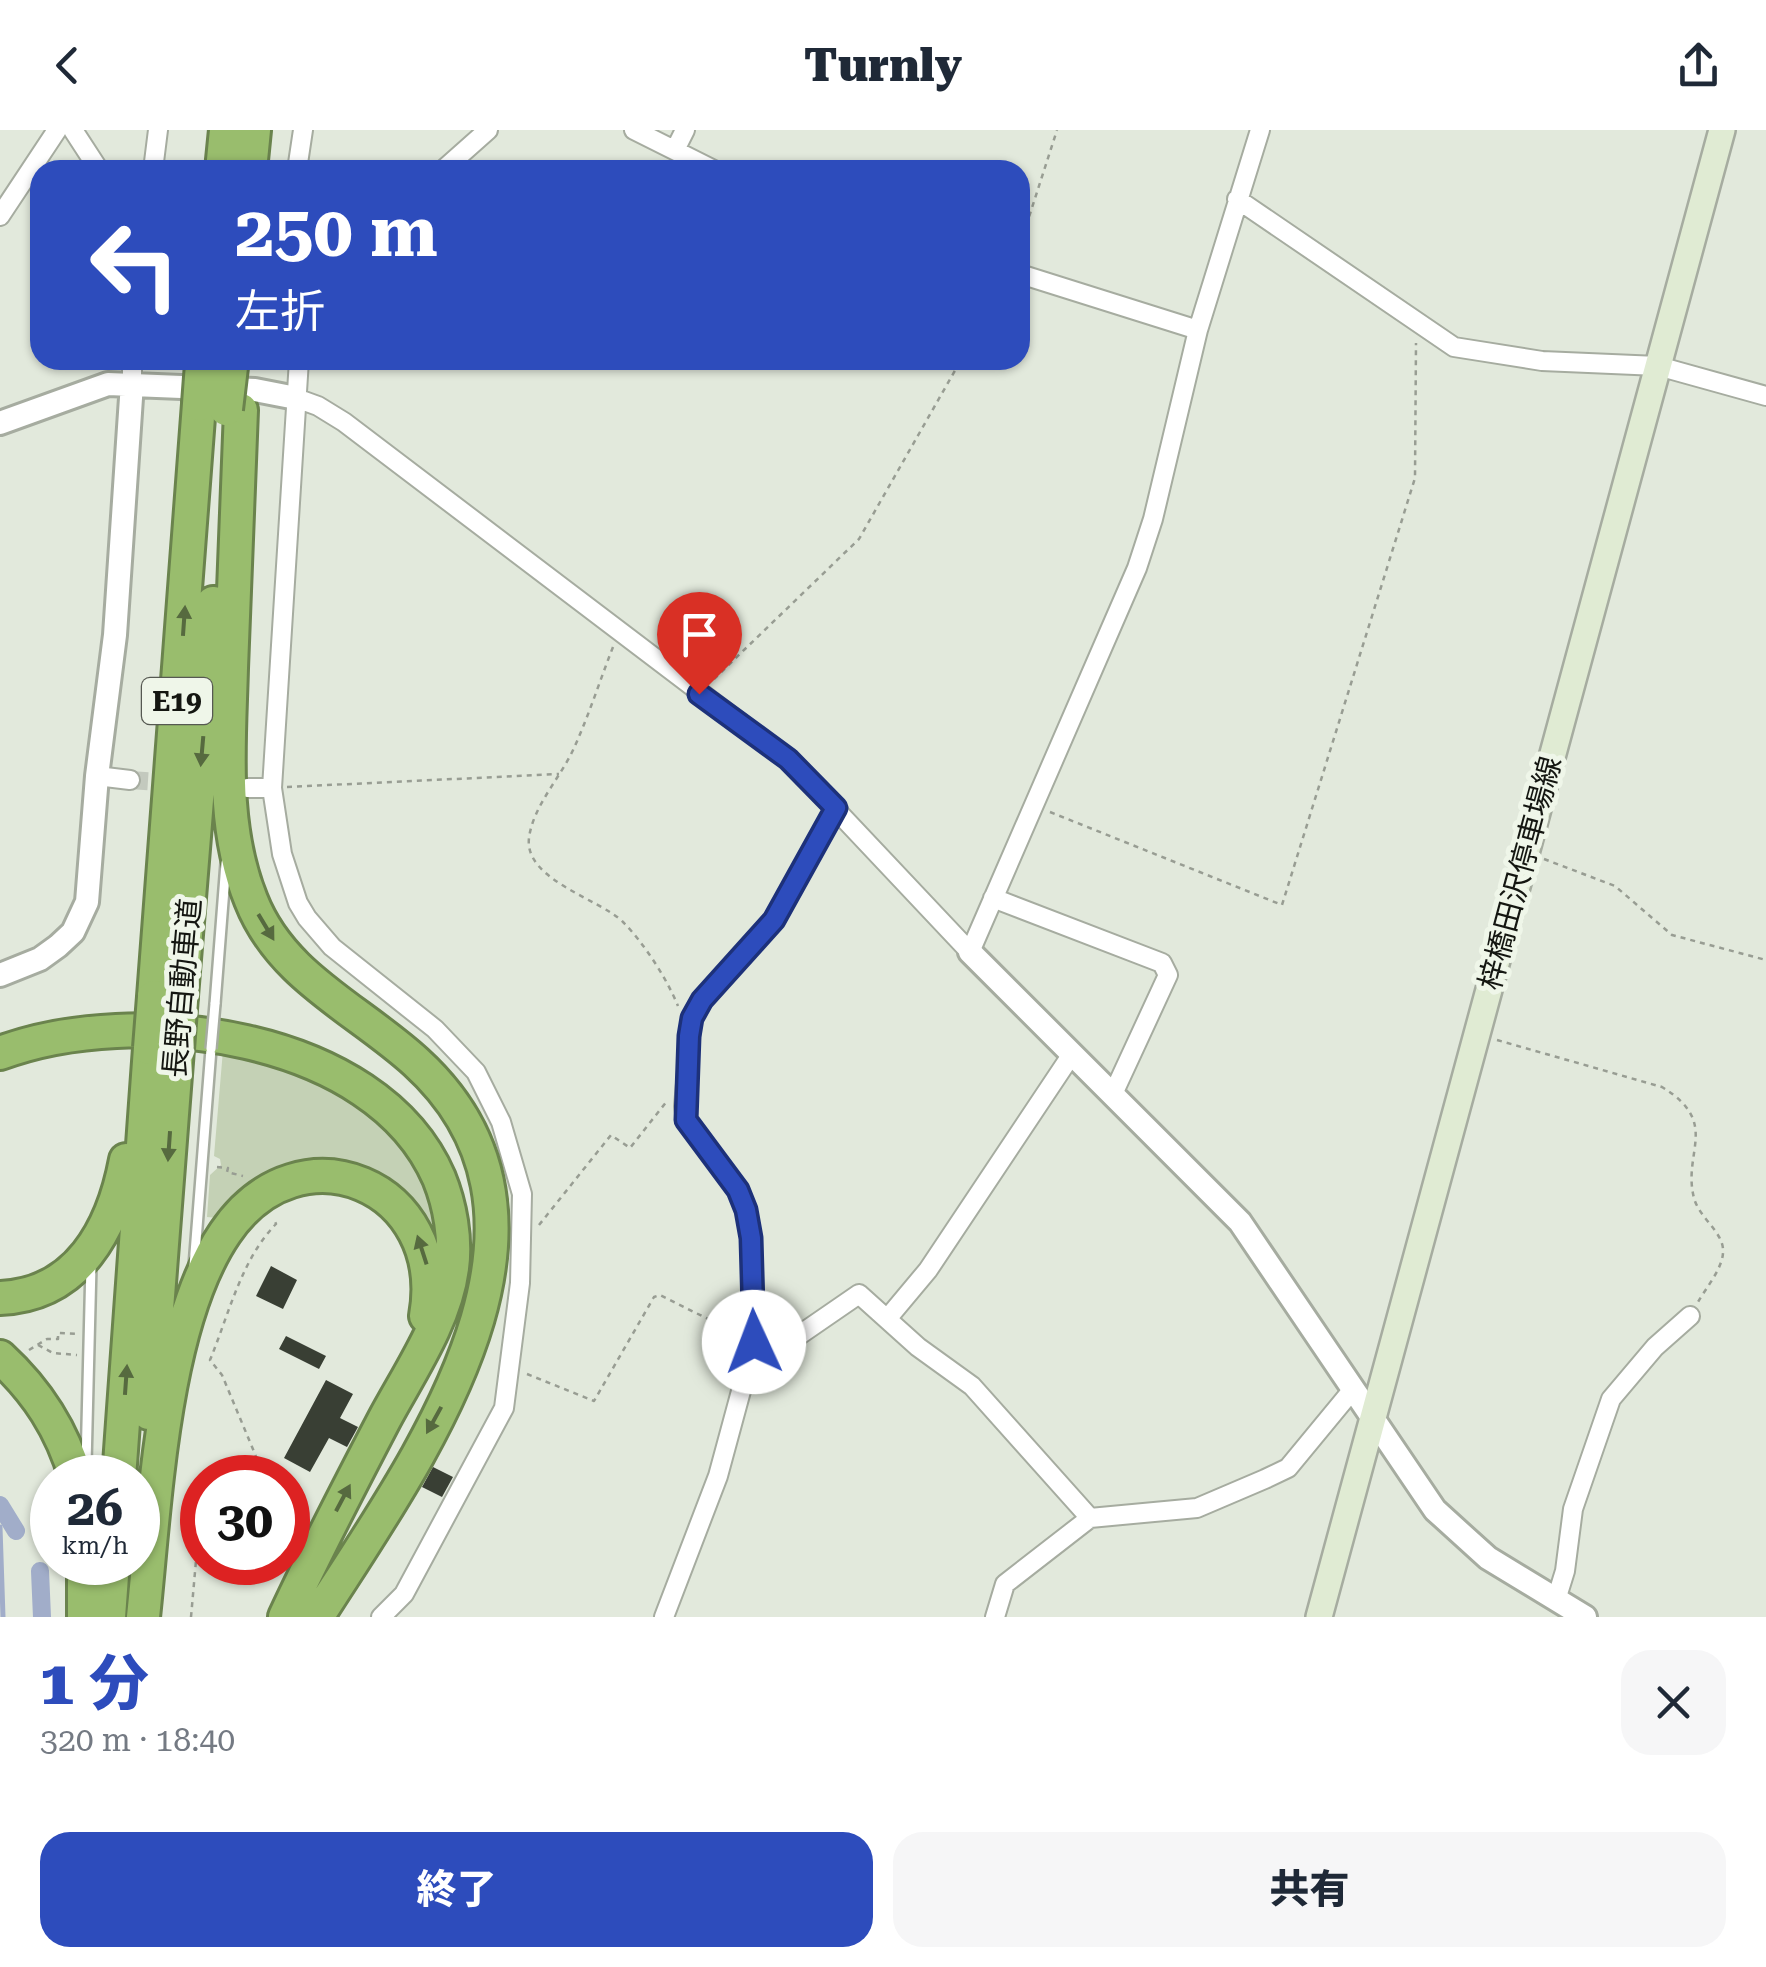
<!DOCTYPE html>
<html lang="ja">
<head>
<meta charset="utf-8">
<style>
  :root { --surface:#fff; --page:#f6f6f7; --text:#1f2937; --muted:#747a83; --accent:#2d4cbc }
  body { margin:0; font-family:"Roboto Serif","Noto Sans JP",serif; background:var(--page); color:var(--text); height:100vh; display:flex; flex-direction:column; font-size:38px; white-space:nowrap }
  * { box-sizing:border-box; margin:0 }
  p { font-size:32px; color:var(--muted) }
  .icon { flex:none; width:55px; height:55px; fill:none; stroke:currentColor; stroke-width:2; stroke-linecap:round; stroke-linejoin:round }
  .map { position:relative; height:1487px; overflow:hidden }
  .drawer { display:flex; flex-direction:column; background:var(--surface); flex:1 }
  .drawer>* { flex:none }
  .hud { position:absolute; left:30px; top:30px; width:1000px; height:210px; border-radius:30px; box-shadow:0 2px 8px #0004; background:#2d4cbc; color:#fff; overflow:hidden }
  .speed { position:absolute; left:30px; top:1325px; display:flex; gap:20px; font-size:50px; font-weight:700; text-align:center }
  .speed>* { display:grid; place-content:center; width:130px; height:130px; border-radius:50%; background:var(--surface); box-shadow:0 2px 8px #0004; line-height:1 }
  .speed small { font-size:25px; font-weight:400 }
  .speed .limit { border:15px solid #d22; background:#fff; color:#111 }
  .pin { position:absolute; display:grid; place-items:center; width:85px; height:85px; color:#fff; margin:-102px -42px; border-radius:50% 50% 50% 0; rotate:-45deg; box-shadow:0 0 10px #0007 }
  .pin .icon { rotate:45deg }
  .me { position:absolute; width:110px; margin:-55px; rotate:358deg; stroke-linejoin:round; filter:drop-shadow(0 0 8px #0008) }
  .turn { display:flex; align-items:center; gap:35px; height:210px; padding:0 40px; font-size:45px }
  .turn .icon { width:130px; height:130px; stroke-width:2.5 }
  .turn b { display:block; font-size:70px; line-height:85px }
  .round { display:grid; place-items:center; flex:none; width:105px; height:105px; border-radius:30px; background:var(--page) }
  .head { display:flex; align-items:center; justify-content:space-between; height:170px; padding:0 40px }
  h1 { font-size:60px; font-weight:800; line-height:75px; color:var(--accent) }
  .primary-button { display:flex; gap:20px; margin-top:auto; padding:20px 40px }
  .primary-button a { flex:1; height:115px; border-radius:30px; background:var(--accent); color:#fff; font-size:40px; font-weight:800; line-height:115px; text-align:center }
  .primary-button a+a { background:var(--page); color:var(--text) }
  header { display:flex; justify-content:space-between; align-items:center; height:130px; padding:0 40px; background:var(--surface); font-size:45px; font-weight:800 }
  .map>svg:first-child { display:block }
</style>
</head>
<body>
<header><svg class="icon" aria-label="back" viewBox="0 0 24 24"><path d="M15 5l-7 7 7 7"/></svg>Turnly<svg class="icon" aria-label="share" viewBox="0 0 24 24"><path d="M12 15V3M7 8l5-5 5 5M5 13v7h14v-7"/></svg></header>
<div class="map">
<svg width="1766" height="1487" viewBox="0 0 1766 1487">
  <rect width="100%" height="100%" fill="#e2e9dc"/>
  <path fill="#c4d1b5" d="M223,920L280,934L376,978L421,1035L446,1116L433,1117L356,1043L218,1088L207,1087L210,1045L221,1035L220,1029L214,1026Z"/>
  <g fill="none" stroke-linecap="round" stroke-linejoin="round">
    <path stroke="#a1adc9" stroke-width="5" d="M0,1397L3,1487"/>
    <path stroke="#a1adc9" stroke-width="18" d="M0,1375L16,1401
      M40,1441L42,1487"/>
  </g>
  <path fill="#393f34" d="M271,1136L297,1150L283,1179L256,1166Z
    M286,1206L326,1226L319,1239L279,1219Z
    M326,1250L353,1264L340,1288L358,1297L347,1317L329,1308L310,1342L284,1328Z
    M433,1337L453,1347L442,1367L422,1357Z"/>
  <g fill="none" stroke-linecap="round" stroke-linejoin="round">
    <path stroke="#c3c9be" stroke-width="18" stroke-dasharray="18 9" stroke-linecap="butt" d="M130,650L176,653"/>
    <g stroke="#a6aca0" stroke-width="14">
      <path id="service" d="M215,874L226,733
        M194,1136L211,919
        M86,1335L91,1135"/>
    </g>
    <g stroke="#a6aca0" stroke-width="22">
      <path id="minor" d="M73,0L99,40
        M634,0L714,40
        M675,20L685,0
        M153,40L158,0
        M297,40L303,0
        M443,40L488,0
        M1237,69L1454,217L1542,231L1658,236L1766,266
        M0,86L57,0
        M1020,144L1198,200
        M132,230V253
        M299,230L272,658L282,724L298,773L307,788L332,817L435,899L476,942L501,992L522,1064L520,1153L504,1278L404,1464L381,1487
        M296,268L318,276L344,292L788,629L970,822L1137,438L1153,389L1198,200L1260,0
        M97,646L130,650
        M247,658H272
        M993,768L1162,833L1168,845L1113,964
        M887,1189L928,1140L1072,924
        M750,1239L859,1164L918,1217L972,1256L1090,1388
        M1556,1470L1565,1441L1573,1379L1611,1269L1655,1217L1690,1186
        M664,1487L718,1346L754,1213L751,1108L746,1080L738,1060L686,990L684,976L692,887L702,870L774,790L836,678
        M995,1487L1005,1454L1090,1388L1197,1378L1265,1349L1288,1338L1354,1258"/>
    </g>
    <g stroke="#a6aca0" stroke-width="28">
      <path id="tertiary" d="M0,293L108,254L255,260L296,268
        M970,822L1240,1092L1435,1380L1488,1428L1585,1487
        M0,845L40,829L58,816L73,802L87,772L97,646L115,505L132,253"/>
    </g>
    <g stroke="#a6aca0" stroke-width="30">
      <path id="secondary" d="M1319,1487L1722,0"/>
    </g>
    <g stroke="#6a834d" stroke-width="38">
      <path id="motorway" d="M222,40L226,0
        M250,40L254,0
        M241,280C237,366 234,452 231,538C229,616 221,696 251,770C281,847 358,879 416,932C594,1094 415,1333 317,1487
        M181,866L213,473
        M154,867L199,274
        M0,923C134,873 376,902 439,1048C450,1075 456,1109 452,1138C445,1192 409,1243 384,1290C350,1355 316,1420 285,1487
        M0,1168C78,1165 113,1099 126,1030
        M0,1227C37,1261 62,1299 76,1348
        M149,1283L177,919
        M119,1348L150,918
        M84,1487V1432
        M109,1487L113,1432
        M143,1487C155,1376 162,1195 225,1103C300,992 449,1056 426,1186"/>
    </g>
    <path stroke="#989d93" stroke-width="2.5" stroke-dasharray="5 5" stroke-linecap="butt" d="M1020,115L1057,0
      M613,517C600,550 589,585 574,618C561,647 533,676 529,708C524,750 600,769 623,792C644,813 667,849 678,876
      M714,549L859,409L961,230
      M287,657L559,644
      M1050,682L1282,775L1415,348L1416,213
      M1544,729L1615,756L1672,805L1766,830
      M1497,910L1662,957C1721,993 1682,1022 1694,1068C1699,1088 1725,1103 1723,1123C1722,1139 1706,1158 1698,1172
      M217,1037L228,1038L227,1042L243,1046
      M539,1095L611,1005L630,1018L667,971
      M38,1215L53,1223L77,1225
      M29,1220L47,1209H58V1203L78,1204
      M527,1244L594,1271L654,1167L660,1165L738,1204
      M265,1348L222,1245L210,1230C229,1184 241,1130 276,1094L274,1089
      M191,1487L199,1397L202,1399"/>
    <use href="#service" stroke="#fff" stroke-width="9"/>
    <use href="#minor" stroke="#fff" stroke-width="18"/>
    <use href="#tertiary" stroke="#fff" stroke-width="22"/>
    <use href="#secondary" stroke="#e0ebd3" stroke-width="25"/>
    <use href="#motorway" stroke="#99bd6d" stroke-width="32"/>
    <g stroke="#a6aca0" stroke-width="14" stroke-linecap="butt">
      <path id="service-bridge" d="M211,919L215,874"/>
    </g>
    <g stroke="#6a834d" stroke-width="38" stroke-linecap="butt">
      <path id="motorway-bridge" d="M199,274L202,234
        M226,279L231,237
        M150,918L154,867
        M177,919L181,866"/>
    </g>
    <use href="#service-bridge" stroke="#fff" stroke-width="9"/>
    <use href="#motorway-bridge" stroke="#99bd6d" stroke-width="32"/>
  </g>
  <defs><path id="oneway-solid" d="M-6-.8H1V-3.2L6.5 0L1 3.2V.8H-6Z" transform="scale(2.5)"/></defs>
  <g fill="#566a3f">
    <use href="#oneway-solid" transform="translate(184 491) rotate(-86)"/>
    <use href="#oneway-solid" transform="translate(202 621) rotate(95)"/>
    <use href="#oneway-solid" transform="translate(266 797) rotate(59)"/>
    <use href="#oneway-solid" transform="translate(169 1016) rotate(94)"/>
    <use href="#oneway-solid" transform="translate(422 1120) rotate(-108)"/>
    <use href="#oneway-solid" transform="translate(126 1250) rotate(-86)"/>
    <use href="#oneway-solid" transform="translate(434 1290) rotate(119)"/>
    <use href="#oneway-solid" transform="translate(343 1368) rotate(-62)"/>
  </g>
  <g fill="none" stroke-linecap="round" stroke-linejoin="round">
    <g stroke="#1d317a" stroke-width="25">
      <path id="route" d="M699,564L788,629L836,678L774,790L702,870L692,888L689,906L686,990L738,1060L746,1080L751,1108L754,1212"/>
    </g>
    <use href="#route" stroke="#2d4cbc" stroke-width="18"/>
  </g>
  <g text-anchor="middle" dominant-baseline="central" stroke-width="10" stroke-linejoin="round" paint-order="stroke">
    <rect fill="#eff6e9" stroke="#565952" stroke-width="2.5" x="142" y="548" width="70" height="46" rx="8"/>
    <g font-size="28" font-weight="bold" fill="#141611">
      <text x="177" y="571">E19</text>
    </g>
    <g font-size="30" fill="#141611" stroke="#eff6e9">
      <text transform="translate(1520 743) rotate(-75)">梓橋田沢停車場線</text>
      <text transform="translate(182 858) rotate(-85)">長野自動車道</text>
    </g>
  </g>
</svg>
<div class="speed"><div>26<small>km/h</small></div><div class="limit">30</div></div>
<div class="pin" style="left:699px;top:564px;background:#d93025"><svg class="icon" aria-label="arrive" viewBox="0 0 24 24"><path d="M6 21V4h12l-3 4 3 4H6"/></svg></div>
<svg class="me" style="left:754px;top:1212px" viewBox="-20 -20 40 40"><circle r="19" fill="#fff"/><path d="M0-13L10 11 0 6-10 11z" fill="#2d4cbc"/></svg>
<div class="hud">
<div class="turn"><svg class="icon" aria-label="left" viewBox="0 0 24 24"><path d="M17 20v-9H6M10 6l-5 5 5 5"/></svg><div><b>250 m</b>左折</div></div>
</div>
</div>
<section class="drawer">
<div class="head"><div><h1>1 分</h1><p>320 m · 18:40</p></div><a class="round"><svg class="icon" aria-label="close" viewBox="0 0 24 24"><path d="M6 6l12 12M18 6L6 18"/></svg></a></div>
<div class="primary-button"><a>終了</a><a>共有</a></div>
</section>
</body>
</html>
